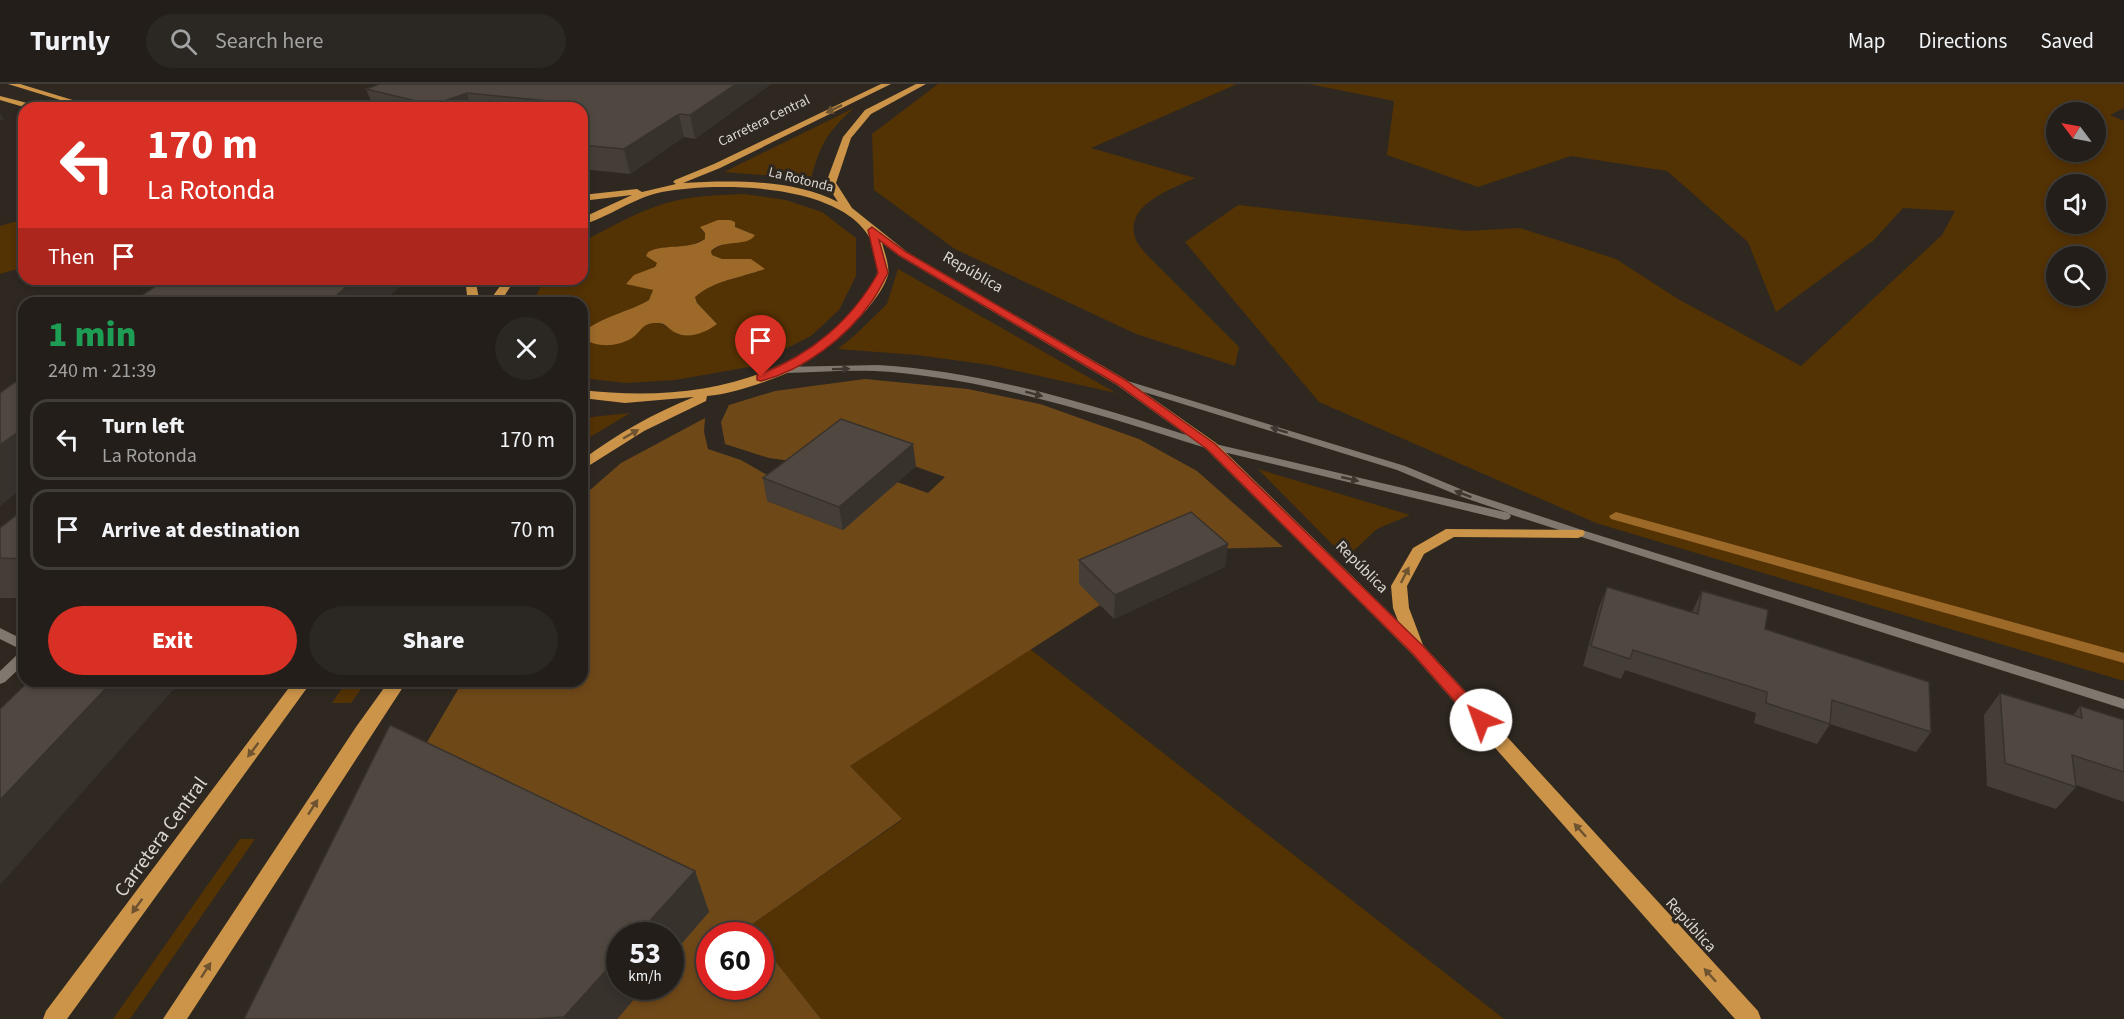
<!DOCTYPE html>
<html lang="en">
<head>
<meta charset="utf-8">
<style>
  :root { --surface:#231e19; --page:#2b2722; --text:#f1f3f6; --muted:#a3a2a2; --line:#403c38; --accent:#d93025 }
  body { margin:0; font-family:"Source Sans 3",sans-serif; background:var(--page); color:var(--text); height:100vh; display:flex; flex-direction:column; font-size:22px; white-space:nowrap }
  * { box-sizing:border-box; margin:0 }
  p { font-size:20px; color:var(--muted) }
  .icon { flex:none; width:33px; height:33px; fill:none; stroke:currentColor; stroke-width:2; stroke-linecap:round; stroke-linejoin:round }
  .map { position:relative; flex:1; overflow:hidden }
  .details { position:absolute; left:18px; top:213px; width:570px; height:390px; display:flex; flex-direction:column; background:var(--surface); border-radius:18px; box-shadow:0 3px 9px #0003,0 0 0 2px var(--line) }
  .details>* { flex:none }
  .banner { position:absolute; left:18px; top:18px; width:570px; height:183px; border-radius:18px; box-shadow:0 3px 9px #0003,0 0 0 2px var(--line); background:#d93025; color:#fff; overflow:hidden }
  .needle { width:39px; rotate:302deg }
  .buttons { position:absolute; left:2046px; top:18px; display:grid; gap:12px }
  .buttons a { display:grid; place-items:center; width:60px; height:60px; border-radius:50%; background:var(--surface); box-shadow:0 3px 9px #0003,0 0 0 2px var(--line); font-size:30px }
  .speed { position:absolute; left:606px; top:838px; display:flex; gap:12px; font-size:30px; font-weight:700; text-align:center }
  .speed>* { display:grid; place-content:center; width:78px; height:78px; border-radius:50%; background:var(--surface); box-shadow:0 3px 9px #0003,0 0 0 2px var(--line); line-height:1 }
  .speed small { font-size:15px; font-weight:400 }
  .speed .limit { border:9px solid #d22; background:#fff; color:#111 }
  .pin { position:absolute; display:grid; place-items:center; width:51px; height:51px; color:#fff; margin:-62px -26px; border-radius:50% 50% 50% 0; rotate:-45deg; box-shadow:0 0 6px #0007 }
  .pin .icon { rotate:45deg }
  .me { position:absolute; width:66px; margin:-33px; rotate:318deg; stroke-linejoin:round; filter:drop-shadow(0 0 4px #0008) }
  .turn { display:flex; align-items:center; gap:21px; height:126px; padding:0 30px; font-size:27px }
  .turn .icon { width:78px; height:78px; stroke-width:2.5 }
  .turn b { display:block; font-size:42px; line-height:51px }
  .then { display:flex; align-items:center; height:57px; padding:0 30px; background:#0003; gap:12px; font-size:22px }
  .round { display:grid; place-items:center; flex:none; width:63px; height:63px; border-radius:32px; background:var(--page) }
  .summary { display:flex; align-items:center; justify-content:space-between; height:102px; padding:0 30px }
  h1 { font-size:36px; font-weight:800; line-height:45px; color:#1e9e55 }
  .button { display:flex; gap:12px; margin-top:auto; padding:12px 30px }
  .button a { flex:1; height:69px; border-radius:36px; background:var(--accent); color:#fff; font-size:24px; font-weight:800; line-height:69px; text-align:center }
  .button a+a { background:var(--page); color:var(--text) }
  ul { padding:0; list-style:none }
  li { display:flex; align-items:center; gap:18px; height:81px; margin:0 12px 9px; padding:0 18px; border:3px solid var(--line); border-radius:18px }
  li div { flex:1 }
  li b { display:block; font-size:22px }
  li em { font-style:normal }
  header { display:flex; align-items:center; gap:36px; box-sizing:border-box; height:84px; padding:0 30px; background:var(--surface); border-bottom:2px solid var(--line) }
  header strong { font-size:28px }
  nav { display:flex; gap:33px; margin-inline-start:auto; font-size:21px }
  .search { width:420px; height:54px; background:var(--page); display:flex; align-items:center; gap:15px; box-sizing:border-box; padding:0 21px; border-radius:33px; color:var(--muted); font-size:22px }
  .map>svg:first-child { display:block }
</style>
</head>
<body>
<header>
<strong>Turnly</strong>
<div class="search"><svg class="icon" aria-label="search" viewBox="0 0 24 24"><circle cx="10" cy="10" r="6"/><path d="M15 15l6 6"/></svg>Search here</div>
<nav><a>Map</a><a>Directions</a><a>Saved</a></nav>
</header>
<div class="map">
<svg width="2124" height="935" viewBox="0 0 2124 935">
  <rect width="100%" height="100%" fill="#2f2821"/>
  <path fill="#533204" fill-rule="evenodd" d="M938,0H1237L1091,64L1195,94C1172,105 1122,121 1136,156C1138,161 1144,167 1147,171L1239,263L1235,282L1136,250L955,165L874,106L872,50Z
    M1309,0H2124V24L2110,31L2124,37V597L1596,439L1319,318L1185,158L1238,121L1467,147L1520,144L1616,175L1678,215L1801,282L1942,151L1955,127L1903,124L1874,156L1776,228L1748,158L1667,87L1571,72L1478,103L1387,71L1394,17ZM2056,28H2096V68H2056ZM2056,100H2096V140H2056ZM2056,172H2096V212H2056Z
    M854,24C827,48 820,61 811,95L724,88Z
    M744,110L786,116L822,128L856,154V192L839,226L811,252L749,283L675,296L626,299L582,294V253L590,259L637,248C656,229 664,243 680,251L717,240L697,219L695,213C715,196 741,194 764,185L751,175H722L712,171L711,168C727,153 739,164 755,151L735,143L701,146L705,149V155L690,162L659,164L647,172L657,179C654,185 638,195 632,202L642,201L653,206L649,216C629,228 596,234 582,250V219H532L545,195H582V158C609,144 636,128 666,119C691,112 717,111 744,110Z
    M24,135V183L0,190V142Z
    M898,185L1116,309L990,281L917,271L838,265L855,251L887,220Z
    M630,329L582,358V334Z
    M1258,385L1410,431L1377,445L1346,474Z
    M1030,565L1504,935H821L761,859L760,852H755L748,843L902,736L850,682Z
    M347,597H367L351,619H332Z
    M240,755H255L130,935H113Z"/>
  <path fill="#6f4818" d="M865,295L968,305L1040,320L1139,355L1197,387L1283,463L1204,465L1079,499L1100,521L850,682L902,735L748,843L755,852H710V903H760L761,859L821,935H617L644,903H670L671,872L709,827L413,682L463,597H582V413L621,379L705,334L704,348L708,365L741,376L769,392L767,417L843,446L897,398L928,409L945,393L844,357L798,378L769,374L725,360L721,338L729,321L775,307Z"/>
  <path fill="#9c6929" d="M718,136H730L735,138V143L755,151C746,164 725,154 711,167L712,171L722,175H751L765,185C741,194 715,196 695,213L697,219L717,240C705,249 688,256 674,248C668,244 665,239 658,239C642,238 642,247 632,254C618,263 596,264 583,254L582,250C596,234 629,228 649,216L653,206L626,200L634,191L655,183L657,179L646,172L648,168C666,159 687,167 705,155V149L700,143Z"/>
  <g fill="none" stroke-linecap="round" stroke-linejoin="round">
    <path fill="#9c6929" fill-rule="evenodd" d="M1616,428L2124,569V579L1611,435L1609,432Z"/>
    <path fill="#80786f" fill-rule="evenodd" d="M1121,295L1405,382L1470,409L1582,446L2124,615V625L1509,430L1511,432L1509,435L1505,436L1207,364L1206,362L1211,359L1509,429L1462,413L1397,386L1118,300L1116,298Z
      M0,544L24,556V567L0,555Z
      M24,567V580L5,598L0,600V587L19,569Z"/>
    <path fill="#80786f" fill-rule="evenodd" d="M878,281C993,288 1105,325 1214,360L1215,362L1214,364H1206C1104,332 1000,298 892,288C856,285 819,288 783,289L778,286L783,283Z"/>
    <path fill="#cc9449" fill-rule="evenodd" d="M8,0H20L99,24H86Z
      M881,0H891L720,84L683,99C730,96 794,95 838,118L826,99L843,53L865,26L916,0H926L871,30L851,54L836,99L852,124L907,168L1125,295L1216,359L1398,537L1393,524L1391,502L1413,464L1446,445L1583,446L1585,449L1583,452L1578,454L1454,453L1424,470L1407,502L1409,524L1423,561L1758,927L1761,935H1735L1412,570L1206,365L1117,301L899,172L882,159C884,167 890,182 888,191C877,226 819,274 787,289C763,299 732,310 707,312L706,317L644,347L582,386V376C617,350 654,329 694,313L625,319L582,314V306C678,317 782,304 850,229C858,220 877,200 877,188C883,97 721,97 662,108C633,114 609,133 582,141V134L632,111L582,117V111L637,105L642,108L676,100L673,98L675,96L714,80Z
      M0,12L39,22L40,24H27L0,16Z
      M465,195H475L480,219H468Z
      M505,195H515L500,219H488Z
      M294,597H312L67,935H43L46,927Z
      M389,597H407L187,935H163L356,643Z"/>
  </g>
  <path fill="#453e37" d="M771,0L695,55L684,53L630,90L582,85V24H374L366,5Z
    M916,382L843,446L767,417L763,394Z
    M24,425V514H0V444Z
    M1079,476L1225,483L1114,535L1079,500Z
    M1607,503L1692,528L1702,507L1931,648L1916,668L1830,640L1817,660L1754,639L1756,629L1625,586L1621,595L1583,582L1599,523Z
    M2000,609L2073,632L2080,622L2124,636V718L2076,701V703L2056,725L1987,702L1984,631Z
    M695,787L709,828L617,935H244Z"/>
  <path fill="#38322d" d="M736,0H771L695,55L690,31Z
    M467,9L471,24H434L433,21Z
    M0,29L4,35L0,37Z
    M679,30L684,53L630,90L624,65Z
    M355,195H408L382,219H328Z
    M24,344V403L0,422V361Z
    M913,360L916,382L843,446L839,423Z
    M1228,460L1225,483L1114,535L1115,511Z
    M113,597H181L0,801V716Z
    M695,787L709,828L670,872V852H636Z
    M620,871V903H644L617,935H565L564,933Z"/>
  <path fill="#504840" stroke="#38322d" stroke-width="1.5" d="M380,0H736L690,31L679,30L624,65L582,61V24H572L578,20L467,9L433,21L366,5Z
    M166,195H355L328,219H131Z
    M24,292V344L0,361V309Z
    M841,335L913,360L839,423L763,394Z
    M24,425V475L0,474V444Z
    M1191,428L1228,460L1115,511L1079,476Z
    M1607,503L1698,530L1702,507L1768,526L1765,545L1929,598L1931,648L1832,616L1830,640L1766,619L1767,608L1633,566L1630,575L1591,562Z
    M29,597H113L0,716V625Z
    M2000,609L2082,634L2080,622L2124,636V688L2072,671L2076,703L2005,679Z
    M390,641L695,787L636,852H620V871L564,933L534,935H244Z"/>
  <defs><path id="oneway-solid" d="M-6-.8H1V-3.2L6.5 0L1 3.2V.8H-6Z" transform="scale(1.5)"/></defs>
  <g fill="#6e5331">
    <use href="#oneway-solid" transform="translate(834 25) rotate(154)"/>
    <use href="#oneway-solid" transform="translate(631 350) rotate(-30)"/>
    <use href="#oneway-solid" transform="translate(1405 491) rotate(-63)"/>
    <use href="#oneway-solid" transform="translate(253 666) rotate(127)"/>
    <use href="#oneway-solid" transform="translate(313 723) rotate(-57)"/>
    <use href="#oneway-solid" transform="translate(1580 746) rotate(-132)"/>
    <use href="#oneway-solid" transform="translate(137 822) rotate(126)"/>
    <use href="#oneway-solid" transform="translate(206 886) rotate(-57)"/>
    <use href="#oneway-solid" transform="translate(1710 891) rotate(-132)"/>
  </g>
  <g fill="#3f3831">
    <use href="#oneway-solid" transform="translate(841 285) rotate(-1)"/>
    <use href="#oneway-solid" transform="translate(1034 310) rotate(15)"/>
    <use href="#oneway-solid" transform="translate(1279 346) rotate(-163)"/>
    <use href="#oneway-solid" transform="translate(1350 395) rotate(13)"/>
    <use href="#oneway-solid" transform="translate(1463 410) rotate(-159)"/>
  </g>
  <path fill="#d93025" stroke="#8d1f18" stroke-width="1.5" d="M872,143L906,168L1125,296L1215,360L1423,562L1487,632L1489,636L1487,640H1475L1413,570L1207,365L1117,300L900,172L879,156L888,189C883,198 878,209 872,217C847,253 804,286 761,297L757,296V291C809,273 852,236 878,189L868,146Z"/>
  <g text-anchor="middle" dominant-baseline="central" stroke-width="6" stroke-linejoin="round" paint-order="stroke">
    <g font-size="14" fill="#dbd6d1" stroke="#2f2821">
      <text transform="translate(764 37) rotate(-26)">Carretera Central</text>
      <text transform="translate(801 96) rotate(14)">La Rotonda</text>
    </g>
    <g font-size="16" fill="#dbd6d1" stroke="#2f2821">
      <text transform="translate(973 188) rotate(30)">República</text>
      <text transform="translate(1362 483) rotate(45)">República</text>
      <text transform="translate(1691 841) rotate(48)">República</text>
    </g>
    <g font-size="20" fill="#dbd6d1" stroke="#2f2821">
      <text transform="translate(161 753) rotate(-54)">Carretera Central</text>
    </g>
  </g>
</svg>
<div class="buttons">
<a><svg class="needle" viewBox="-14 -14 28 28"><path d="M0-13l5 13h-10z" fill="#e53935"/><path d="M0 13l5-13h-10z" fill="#a3a2a2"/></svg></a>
<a><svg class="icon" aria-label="sound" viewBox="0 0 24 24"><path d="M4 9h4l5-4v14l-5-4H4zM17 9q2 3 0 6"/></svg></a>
<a><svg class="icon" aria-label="search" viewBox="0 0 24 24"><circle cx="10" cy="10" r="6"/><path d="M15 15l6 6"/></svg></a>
</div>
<div class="speed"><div>53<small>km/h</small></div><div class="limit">60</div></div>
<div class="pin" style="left:761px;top:293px;background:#d93025"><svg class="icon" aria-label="arrive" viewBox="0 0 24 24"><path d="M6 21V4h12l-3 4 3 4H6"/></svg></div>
<svg class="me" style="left:1481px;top:636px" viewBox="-20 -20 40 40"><circle r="19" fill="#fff"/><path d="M0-13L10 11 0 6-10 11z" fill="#d93025"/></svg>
<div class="banner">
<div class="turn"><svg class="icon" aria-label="left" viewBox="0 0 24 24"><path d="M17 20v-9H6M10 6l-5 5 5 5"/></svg><div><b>170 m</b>La Rotonda</div></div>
<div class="then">Then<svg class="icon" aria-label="arrive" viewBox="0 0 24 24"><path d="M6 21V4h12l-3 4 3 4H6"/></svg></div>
</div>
<section class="details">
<div class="summary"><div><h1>1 min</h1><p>240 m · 21:39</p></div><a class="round"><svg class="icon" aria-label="close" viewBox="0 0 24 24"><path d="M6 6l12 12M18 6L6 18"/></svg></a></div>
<ul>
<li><svg class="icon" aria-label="left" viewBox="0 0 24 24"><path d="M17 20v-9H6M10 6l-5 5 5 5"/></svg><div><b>Turn left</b><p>La Rotonda</p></div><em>170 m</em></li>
<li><svg class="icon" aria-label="arrive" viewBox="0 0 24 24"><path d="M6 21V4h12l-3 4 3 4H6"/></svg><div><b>Arrive at destination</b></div><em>70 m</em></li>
</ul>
<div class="button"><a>Exit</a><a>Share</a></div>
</section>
</div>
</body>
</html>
